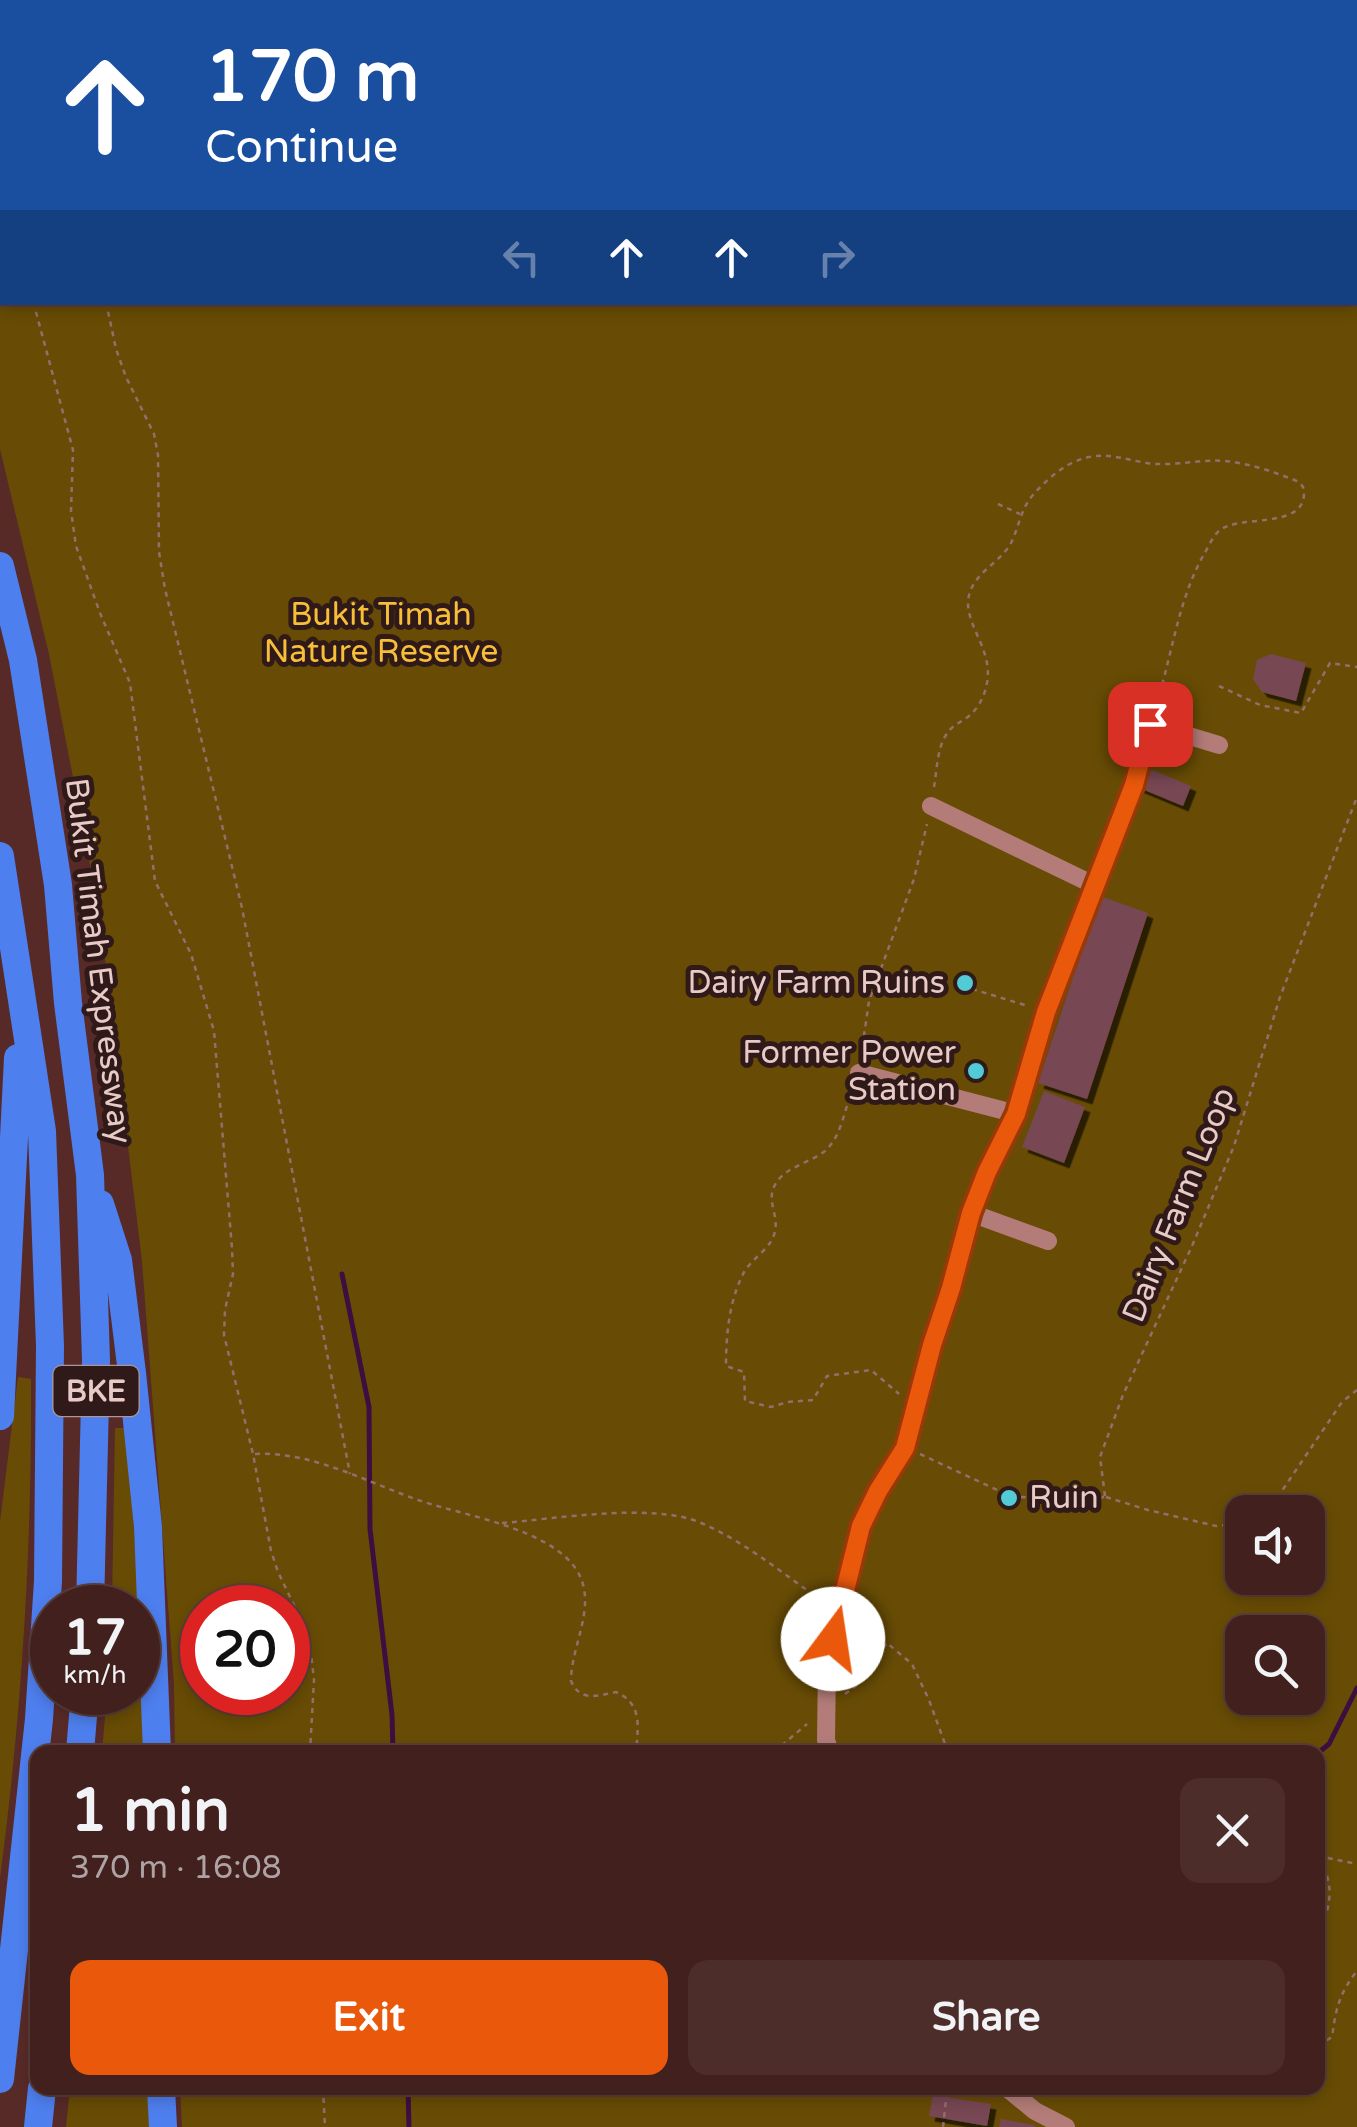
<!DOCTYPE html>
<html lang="en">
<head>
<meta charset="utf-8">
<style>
  :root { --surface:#42201d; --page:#4c2d2a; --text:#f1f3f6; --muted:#aea3a4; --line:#5a3e3b; --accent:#ea580c }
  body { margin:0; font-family:"Varela Round",sans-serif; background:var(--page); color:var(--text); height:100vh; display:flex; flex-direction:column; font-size:38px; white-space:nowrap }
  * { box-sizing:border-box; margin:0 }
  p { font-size:32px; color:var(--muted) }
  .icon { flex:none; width:55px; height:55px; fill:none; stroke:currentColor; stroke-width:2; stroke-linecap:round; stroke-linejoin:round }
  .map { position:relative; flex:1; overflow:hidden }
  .side { position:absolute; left:30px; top:1745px; width:1295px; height:350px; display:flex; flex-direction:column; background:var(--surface); border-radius:20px; box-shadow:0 5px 15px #0003,0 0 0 2px var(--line) }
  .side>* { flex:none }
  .guide { position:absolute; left:0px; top:0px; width:1358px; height:305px; box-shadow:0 5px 15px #0003,0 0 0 2px var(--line); background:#1a4fa0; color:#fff; overflow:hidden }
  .controls { position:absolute; left:1225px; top:1495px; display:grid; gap:20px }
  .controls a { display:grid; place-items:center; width:100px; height:100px; border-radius:20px; background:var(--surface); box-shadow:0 5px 15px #0003,0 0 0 2px var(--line); font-size:50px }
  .speed { position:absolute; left:30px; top:1585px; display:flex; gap:20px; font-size:50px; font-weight:700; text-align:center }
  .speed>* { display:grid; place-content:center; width:130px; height:130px; border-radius:50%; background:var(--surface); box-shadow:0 5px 15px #0003,0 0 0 2px var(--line); line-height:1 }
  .speed small { font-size:25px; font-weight:400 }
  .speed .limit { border:15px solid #d22; background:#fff; color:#111 }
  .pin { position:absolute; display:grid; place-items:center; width:85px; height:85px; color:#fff; margin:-42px; border-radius:20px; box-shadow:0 5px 15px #0006 }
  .me { position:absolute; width:110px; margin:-55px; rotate:14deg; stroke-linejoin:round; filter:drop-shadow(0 0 8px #0008) }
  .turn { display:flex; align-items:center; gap:35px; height:210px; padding:0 40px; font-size:45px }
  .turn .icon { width:130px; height:130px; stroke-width:2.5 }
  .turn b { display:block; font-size:70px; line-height:85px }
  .lanes { display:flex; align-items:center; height:95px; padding:0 40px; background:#0003; justify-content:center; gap:50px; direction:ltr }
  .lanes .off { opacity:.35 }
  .round { display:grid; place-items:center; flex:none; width:105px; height:105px; border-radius:20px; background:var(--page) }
  .headline { display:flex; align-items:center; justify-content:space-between; height:170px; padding:0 40px }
  h1 { font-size:60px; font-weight:700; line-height:75px }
  .action { display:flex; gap:20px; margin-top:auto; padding:20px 40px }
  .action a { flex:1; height:115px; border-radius:20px; background:var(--accent); color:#fff; font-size:40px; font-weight:700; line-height:115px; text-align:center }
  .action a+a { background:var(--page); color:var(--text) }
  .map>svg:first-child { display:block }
</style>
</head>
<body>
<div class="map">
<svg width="1357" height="2127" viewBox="0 0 1357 2127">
  <defs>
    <filter id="shadow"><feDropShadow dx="5.5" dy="5.5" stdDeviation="0" flood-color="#0009"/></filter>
  </defs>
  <rect width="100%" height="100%" fill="#582a27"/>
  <path fill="#684c05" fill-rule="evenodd" d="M0,0H1357V2127H182L180,2088H1318V1752H175L174,1684L142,1261L100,916L49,654L0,449ZM2,2H1355V302H2ZM1242,1512H1308V1578H1242ZM202,1608H288V1692H202ZM1242,1632H1308V1698H1242Z
    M18,1377L31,1379C32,1546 22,1712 0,1878V1522Z
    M115,1428H126L137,1568L146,1752H102L107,1693L138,1692V1608L112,1607Z
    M70,2088H149L151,2127H66Z"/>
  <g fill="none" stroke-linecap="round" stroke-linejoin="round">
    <path stroke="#3c0f40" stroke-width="5" d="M342,1274L369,1407L370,1529L392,1715L393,1752
      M1318,1753L1329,1744L1357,1688
      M408,2088L409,2127"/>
  </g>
  <path fill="#774652" filter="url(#shadow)" d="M1271,654L1306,663L1296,701L1262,692L1253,679L1257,660Z
    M1145,767L1191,786L1183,806L1137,787Z
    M1100,896L1148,913L1087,1099L1038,1083Z
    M1044,1091L1085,1107L1064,1163L1022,1147Z
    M933,2095L991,2104L987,2126L929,2116Z
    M1001,2119L1035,2125V2127H999Z"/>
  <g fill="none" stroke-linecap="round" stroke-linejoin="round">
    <path stroke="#956e6b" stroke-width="2.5" stroke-dasharray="5 5" stroke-linecap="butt" d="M25,0V2
      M39,0L40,2
      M35,302L36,312L73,450L71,511L76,546L100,613L130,683L155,881L191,954L214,1031L232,1248L233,1274L225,1310L224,1335L253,1454L271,1551L278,1572L305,1628L311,1653L314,1680L310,1752
      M106,302L116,349L126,377L154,434L158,455L159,552L165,589L242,908L350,1474
      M998,504L1020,514
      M1219,686L1260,705L1301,713L1330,663L1357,667
      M934,787C937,770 937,749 946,735C952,725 960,723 969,716C978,709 985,695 987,683C993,652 968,628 968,603C969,574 999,565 1011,543C1019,527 1021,508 1033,495C1048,478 1066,462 1089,457C1113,452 1134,463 1157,464C1179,465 1203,459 1225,461C1245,463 1265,469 1284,476C1294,480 1305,482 1304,494C1303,530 1237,514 1219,531C1212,537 1208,548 1203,556C1177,603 1172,658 1155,708
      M972,989L1028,1006
      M861,1056L869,1001L914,879L927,824
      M853,1087C845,1107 842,1136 825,1151C811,1162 790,1166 779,1179C763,1198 779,1212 775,1231C772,1249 751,1258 743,1274C729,1302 726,1335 726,1366L744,1372L745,1401L771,1407L788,1402L813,1400L827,1376L871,1370L899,1394
      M255,1454C313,1451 370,1484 424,1502C467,1516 549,1529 576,1569C599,1604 571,1644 571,1681C580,1702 597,1696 616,1692C643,1704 638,1727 636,1752
      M920,1454L1010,1496L1090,1503L1105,1496
      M1105,1496L1100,1457L1123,1395L1192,1246L1234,1146L1280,997L1357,797
      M1106,1497L1148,1510L1216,1526L1242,1523
      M1264,1512L1269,1510L1342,1402L1357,1390
      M502,1523C555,1519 654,1502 701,1523C746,1542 784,1575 824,1602
      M845,1694L857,1685L887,1643L912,1664L929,1700L948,1752
      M774,1752L807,1724
      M1318,1856L1357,1864
      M1318,1858C1338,1887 1328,1910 1318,1940
      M1318,2039L1324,2042L1332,2037C1336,2008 1339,1994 1357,1971
      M323,2088L325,2127
      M943,2127L947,2091L962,2088"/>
    <path stroke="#b37c78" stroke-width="18" d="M931,806L1094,885
      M859,1073L1017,1114
      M971,1213L1048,1241
      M830,1752L826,1740L827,1665L861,1526L877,1491L905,1447L932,1345L951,1288L971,1213L987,1172L1017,1114L1046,1012L1134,785L1150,724L1219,745
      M1007,2088L1035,2111L1066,2127"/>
    <path stroke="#4e7fee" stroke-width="28" d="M0,566L23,660L58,885L68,1003L90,1175L96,1360L90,1608
      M0,856L42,1131L50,1346L48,1581L39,1719L0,2079
      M100,1204L118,1260L132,1373L148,1527L157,1752
      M0,1416L18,1058
      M80,1752L85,1692
      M161,2088L163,2127
      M38,2127L42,2088"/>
  </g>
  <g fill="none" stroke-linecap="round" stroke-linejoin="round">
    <g stroke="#983908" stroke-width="25">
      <path id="route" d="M833,1639L861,1526L878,1491L905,1448L932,1345L951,1288L971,1213L987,1172L1016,1114L1046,1012L1134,785L1150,724"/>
    </g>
    <use href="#route" stroke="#ea580c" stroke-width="18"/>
  </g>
  <g fill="#52cbd7" stroke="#301a19" stroke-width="4">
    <circle cx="965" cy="983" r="10"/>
    <circle cx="976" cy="1071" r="10"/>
    <circle cx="1009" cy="1498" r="10"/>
  </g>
  <g text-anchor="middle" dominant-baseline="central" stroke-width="10" stroke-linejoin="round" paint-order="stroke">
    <rect fill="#301a19" stroke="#b19593" stroke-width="2.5" x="53.5" y="1366" width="85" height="50" rx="8"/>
    <g font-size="30" font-weight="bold" fill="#e8cac7">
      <text x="96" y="1391">BKE</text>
    </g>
    <g font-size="32" fill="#f7be37" stroke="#301a19">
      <text x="381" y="615">Bukit Timah<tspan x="381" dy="37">Nature Reserve</tspan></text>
    </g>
    <g font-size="32" fill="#e8cac7" stroke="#301a19">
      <text transform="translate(98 961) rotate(83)">Bukit Timah Expressway</text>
      <text transform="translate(1179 1205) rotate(-68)">Dairy Farm Loop</text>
    </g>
    <g font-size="32" fill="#e8cac7" stroke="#301a19" text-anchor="end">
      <text x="945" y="983">Dairy Farm Ruins</text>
      <text x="956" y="1053">Former Power<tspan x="956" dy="37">Station</tspan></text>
      <text x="1029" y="1498" text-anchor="start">Ruin</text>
    </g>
  </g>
</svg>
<div class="controls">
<a><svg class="icon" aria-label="sound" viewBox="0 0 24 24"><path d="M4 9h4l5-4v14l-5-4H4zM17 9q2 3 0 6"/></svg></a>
<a><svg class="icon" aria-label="search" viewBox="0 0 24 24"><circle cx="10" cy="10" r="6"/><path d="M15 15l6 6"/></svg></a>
</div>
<div class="speed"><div>17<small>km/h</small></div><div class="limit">20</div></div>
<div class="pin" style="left:1150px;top:724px;background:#d93025"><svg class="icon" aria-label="arrive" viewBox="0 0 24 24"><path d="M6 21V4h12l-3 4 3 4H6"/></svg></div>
<svg class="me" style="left:833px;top:1639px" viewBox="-20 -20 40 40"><circle r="19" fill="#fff"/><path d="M0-13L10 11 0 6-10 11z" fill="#ea580c"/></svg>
<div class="guide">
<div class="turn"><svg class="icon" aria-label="ahead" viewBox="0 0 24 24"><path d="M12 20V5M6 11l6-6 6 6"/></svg><div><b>170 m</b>Continue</div></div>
<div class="lanes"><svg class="icon off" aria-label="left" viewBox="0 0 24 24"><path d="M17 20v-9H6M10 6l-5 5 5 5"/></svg><svg class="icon" aria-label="ahead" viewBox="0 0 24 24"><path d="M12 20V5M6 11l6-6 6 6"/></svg><svg class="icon" aria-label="ahead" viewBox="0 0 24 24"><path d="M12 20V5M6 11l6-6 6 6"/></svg><svg class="icon off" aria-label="right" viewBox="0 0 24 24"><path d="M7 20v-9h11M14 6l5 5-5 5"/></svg></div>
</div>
<section class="side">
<div class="headline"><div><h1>1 min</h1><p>370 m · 16:08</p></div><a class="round"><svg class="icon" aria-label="close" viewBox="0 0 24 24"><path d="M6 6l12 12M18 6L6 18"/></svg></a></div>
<div class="action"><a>Exit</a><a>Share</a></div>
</section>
</div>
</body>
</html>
